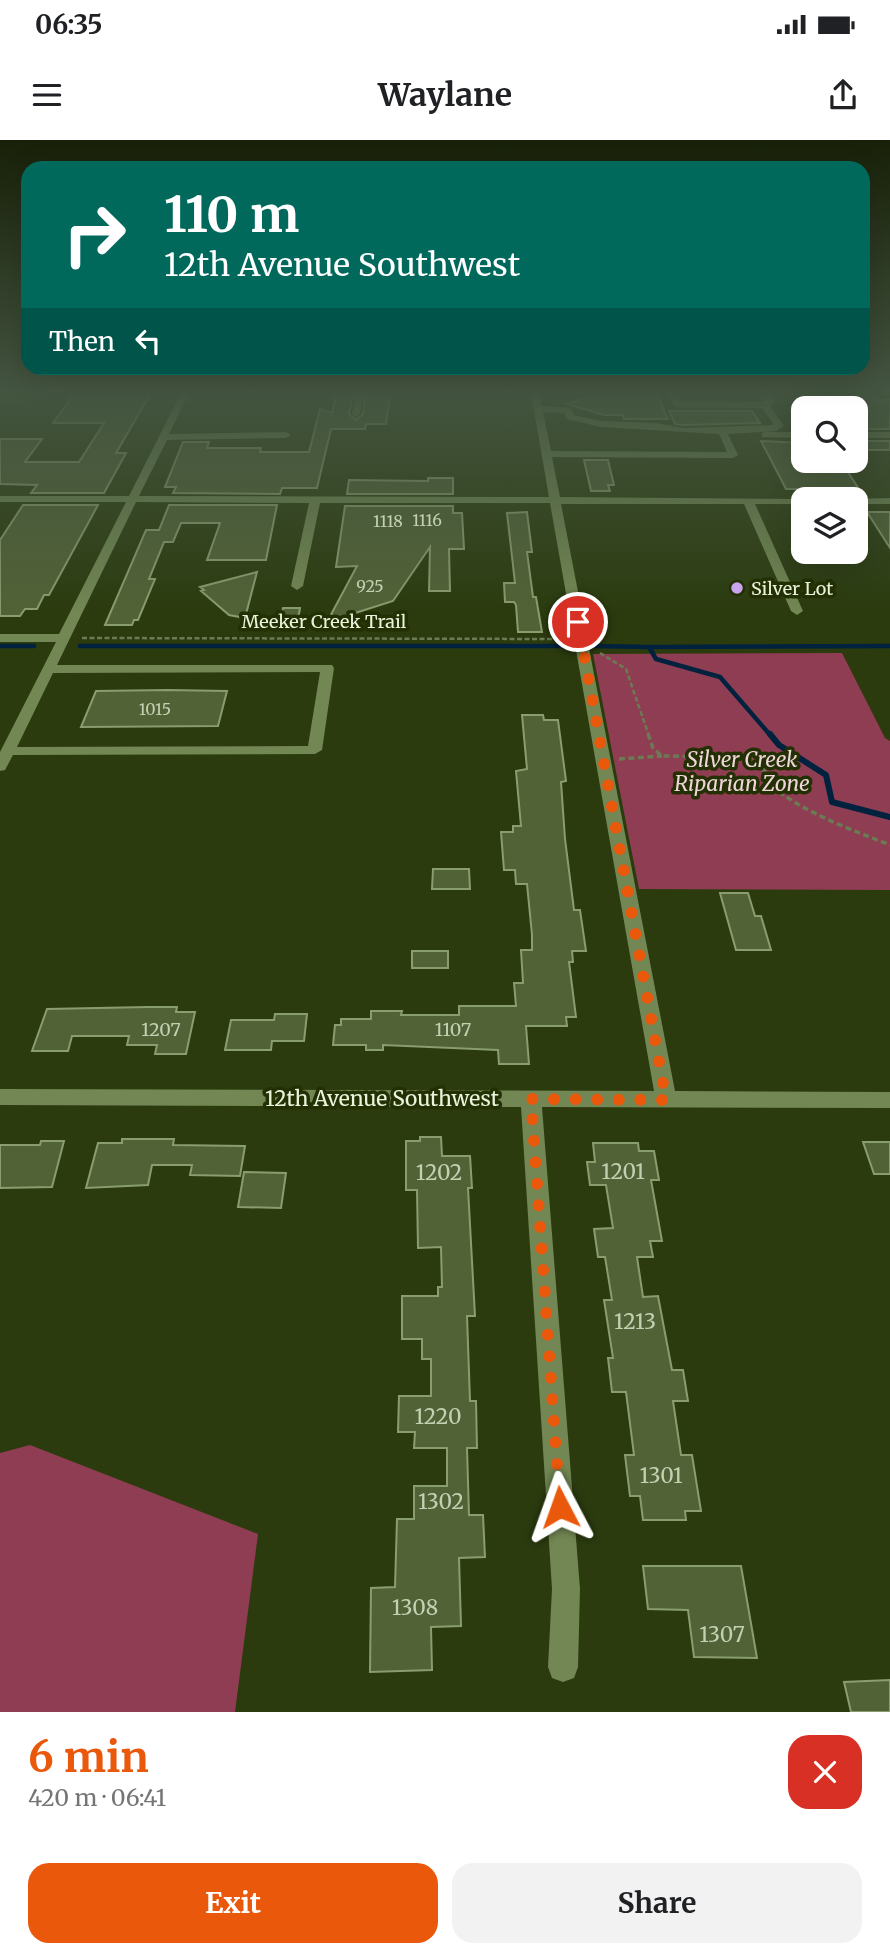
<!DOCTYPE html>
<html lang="en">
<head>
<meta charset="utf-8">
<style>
  :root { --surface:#fff; --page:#f2f2f2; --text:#202124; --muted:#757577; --accent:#ea580c }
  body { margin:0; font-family:Merriweather,serif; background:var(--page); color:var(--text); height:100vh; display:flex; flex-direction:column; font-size:26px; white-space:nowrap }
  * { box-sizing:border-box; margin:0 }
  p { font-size:23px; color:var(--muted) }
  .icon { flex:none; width:38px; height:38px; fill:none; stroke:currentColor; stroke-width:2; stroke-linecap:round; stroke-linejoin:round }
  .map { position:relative; height:1572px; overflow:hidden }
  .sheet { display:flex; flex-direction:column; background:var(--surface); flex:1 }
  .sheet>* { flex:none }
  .guide { position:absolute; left:21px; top:21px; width:849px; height:214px; border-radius:21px; box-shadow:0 7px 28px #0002; background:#00695c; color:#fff; overflow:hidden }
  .buttons { position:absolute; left:791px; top:256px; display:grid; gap:14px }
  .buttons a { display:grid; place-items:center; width:77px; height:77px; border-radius:14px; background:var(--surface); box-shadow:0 7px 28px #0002; font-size:35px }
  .pin { position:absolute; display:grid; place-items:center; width:60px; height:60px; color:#fff; margin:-30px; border:4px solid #fff; border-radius:50%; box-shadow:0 2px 7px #0007 }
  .me { position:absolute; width:77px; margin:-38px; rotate:356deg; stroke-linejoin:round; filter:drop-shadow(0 0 5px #0008) }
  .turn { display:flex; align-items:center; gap:24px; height:147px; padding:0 28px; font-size:32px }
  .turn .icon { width:91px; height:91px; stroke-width:2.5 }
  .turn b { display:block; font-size:49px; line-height:60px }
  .then { display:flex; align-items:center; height:66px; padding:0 28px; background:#0003; gap:14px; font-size:26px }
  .round { display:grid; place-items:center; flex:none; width:74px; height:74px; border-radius:21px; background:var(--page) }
  .summary { display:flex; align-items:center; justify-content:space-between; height:119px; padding:0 28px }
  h1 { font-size:42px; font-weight:700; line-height:52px; color:var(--accent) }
  .action { display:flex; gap:14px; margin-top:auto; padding:14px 28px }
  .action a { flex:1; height:80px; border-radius:21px; background:var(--accent); color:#fff; font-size:28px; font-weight:700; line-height:80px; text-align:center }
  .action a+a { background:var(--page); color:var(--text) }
  .status { display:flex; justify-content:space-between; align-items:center; height:49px; padding:0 35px; background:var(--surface); direction:ltr }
  .status svg { height:19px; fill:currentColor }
  header { display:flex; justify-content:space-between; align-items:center; height:91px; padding:0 28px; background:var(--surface); font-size:32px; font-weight:700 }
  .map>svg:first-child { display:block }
</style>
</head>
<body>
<div class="status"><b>06:35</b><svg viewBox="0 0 49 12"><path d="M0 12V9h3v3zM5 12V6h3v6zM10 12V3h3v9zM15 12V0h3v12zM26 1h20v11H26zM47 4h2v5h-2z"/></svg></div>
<header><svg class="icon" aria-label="menu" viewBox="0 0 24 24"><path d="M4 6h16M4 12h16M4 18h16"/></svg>Waylane<svg class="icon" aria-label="share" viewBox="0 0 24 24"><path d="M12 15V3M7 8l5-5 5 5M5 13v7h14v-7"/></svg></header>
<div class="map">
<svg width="890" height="1572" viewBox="0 0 890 1572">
  <rect width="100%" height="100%" fill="#2b3b0e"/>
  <path fill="#8f3d52" d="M842,513L885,598L890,601V750L639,749L593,514Z
    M30,1305L258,1394L235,1572H0V1313Z"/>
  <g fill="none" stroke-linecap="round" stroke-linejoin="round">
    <path stroke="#00223e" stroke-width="4.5" d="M0,506H34
      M80,506H571
      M595,506L649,507L656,519L720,537L771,596
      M649,507L890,506"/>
    <path stroke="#00223e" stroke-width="6" d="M770,594L779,605L826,635L832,662L890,677"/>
  </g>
  <path fill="#516236" stroke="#8a9d6f" stroke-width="2" d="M75,253H151L116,313H126L104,353H31L37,345L0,344V299H42L25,322H79L104,283H53Z
    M337,253H353L349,274L356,280L363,274L366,253L390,255L386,284H366L365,289H331L317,348H282L280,354L173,353L176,347H165L183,302H209L207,308H261L260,312H309L320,269L332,273Z
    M598,253H656L668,279H624L623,275H604L567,264Z
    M856,253H872L878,260H890V289H856Z
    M669,271H752L760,283L683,285L675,284Z
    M761,301L803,303V320H840L859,349H786Z
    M856,301H890V310H856Z
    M584,320H608L614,345H608L610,351H591Z
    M428,338H453V354H347L349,340L428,341Z
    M23,365H98L49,455H44L37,469H25L20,476H0V400Z
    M169,365H277L266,420H207L220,383H181L173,402H164L149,439H155L138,480H134L132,485H105L146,390H159Z
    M345,366H453V373H462L464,409H449L450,451H429L430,407L393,461L327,482L357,426L336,427Z
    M527,372L532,412H527L533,457H536L542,492H518L516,465L514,462H505L504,443H515L507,373Z
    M867,372H890V408Z
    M257,432L245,478L229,475L201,451L204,450L200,447Z
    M283,468H300L297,485H280Z
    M168,550L227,551L218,586L81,587L96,551Z
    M522,575H543L544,580H558L566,641L561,642L565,699L574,770H580L586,811H572L573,822H569L576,877H566L567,886H526L529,924H499L498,910L383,905V910H366V905H333L335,885H341V879H371V871H402L401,875H459V866H516L514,843H523L521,810H532V795L527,744H516L515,730H504L501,692H513V686H521L516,631L527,629Z
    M433,729H469L470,749H432Z
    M720,753H748L755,776H761L771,810H736Z
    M412,811H448V828H412Z
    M148,867H177L176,872H195L186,914H155L157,905H127L129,896H72L68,911H32L47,869Z
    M275,874H307L304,901H272L271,910H225L231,880H274Z
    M420,997H441L442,1016H470L472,1048H468L475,1176H467L470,1261H476L477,1308H467L469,1375H483L485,1417L459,1418L461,1486L431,1487L432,1530L370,1532L371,1448L395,1447L397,1379H414V1346H447V1308H414L415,1292H398L399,1256H431V1219H422V1199H402V1156H438V1147H442L441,1107L418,1108L417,1050H406V1001H420Z
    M122,999H174L173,1005L245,1006L240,1036L190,1035L192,1025H152L148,1045L86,1048L98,1003H122Z
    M41,1001H64L52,1047L0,1048V1005H40Z
    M863,1002H890V1034H874Z
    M593,1003H638L639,1011H654L659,1040H651L662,1101H650L653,1117H637L643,1157L658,1156L672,1230H683L688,1261H673L681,1315H692L701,1371H685L686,1380H643L640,1356H630L625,1315H634L626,1252H612L608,1218H613L604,1160H612L605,1117H598L594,1089L613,1088L606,1045H590L587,1022H595Z
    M244,1032L286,1033L281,1068L238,1067Z
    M643,1426H741L757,1518L694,1517L688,1470L648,1469Z
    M890,1540V1572H851L844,1542Z"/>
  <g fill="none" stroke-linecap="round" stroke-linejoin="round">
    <path stroke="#6c7a54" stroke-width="2.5" stroke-dasharray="5 2.5" stroke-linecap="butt" d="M82,498L564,499
      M600,513L626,529L649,596"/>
    <path stroke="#6c7a54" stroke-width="3.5" stroke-dasharray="6 3.5" stroke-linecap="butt" d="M648,594L653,608L662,616L753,617C766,626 767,643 779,652C813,676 852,690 890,705
      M619,619L662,616"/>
    <path fill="#728753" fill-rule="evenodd" d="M181,253H189L169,294L286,292L291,295L286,298L167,300L139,356L549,357L531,253H539L542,266L571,268L574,275L601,281L656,283L683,288L774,285L762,268L675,267L668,253H676L681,262H763L768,256H774L776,261L770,266L784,286L776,291L728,294L738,315L733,318L552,317L560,357L807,359H803V364H755L803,471L797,475L791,471L744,364H561L675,951L890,952V968L542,967L580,1449L578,1527L574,1538L563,1542L552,1538L548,1527L552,1449L521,967L0,965V949L654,951L550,363H320L303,446L297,450L291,446L309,363L136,362L57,525H332L334,528L322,610L315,614L13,615L5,630L0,631V612L56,502H0V494H59L126,362H0V356H129ZM543,272L564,273L567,279L601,287L719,294L727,312L551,311ZM320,532L308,606L17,607L53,533Z
      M356,253H364L360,274L356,277L352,274Z
      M765,292H803V298L762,297V293Z
      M856,292H890V298H856Z
      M890,358V364H856V359H852Z"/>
  </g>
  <linearGradient id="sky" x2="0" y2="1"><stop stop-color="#182008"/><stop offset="0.53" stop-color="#445541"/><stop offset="1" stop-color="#445541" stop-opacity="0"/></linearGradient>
  <rect width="890" height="473" fill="url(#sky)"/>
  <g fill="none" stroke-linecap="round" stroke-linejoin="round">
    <path stroke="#ea580c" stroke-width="12" stroke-dasharray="0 21.6" d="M560,1367L531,959L666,960L578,482"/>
  </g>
  <circle fill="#c9a5ee" stroke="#223003" stroke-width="2.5" cx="737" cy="448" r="7"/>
  <g text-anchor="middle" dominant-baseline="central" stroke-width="7" stroke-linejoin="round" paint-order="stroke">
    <g font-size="16" fill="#c4d0b2">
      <text x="427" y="380">1116</text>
      <text x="388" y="381">1118</text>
      <text x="370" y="446">925</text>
      <text x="155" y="569">1015</text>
    </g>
    <g font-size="18" fill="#eaf4dc" stroke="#223003" text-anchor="start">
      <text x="751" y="448">Silver Lot</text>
    </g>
    <g font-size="18" fill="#eaf4dc" stroke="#223003">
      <text x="324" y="481">Meeker Creek Trail</text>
    </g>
    <g font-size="18" fill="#c4d0b2">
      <text x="161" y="889">1207</text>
      <text x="453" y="889">1107</text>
    </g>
    <g font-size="21" font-style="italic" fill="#f0d6db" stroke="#223003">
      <text x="742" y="619">Silver Creek<tspan x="742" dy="24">Riparian Zone</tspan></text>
    </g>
    <g font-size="21" fill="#eaf4dc" stroke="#223003">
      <text x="382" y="958">12th Avenue Southwest</text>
    </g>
    <g font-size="21" fill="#c4d0b2">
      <text x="623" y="1031">1201</text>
      <text x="439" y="1032">1202</text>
      <text x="635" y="1181">1213</text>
      <text x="438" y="1276">1220</text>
      <text x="661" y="1335">1301</text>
      <text x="441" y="1361">1302</text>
      <text x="415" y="1467">1308</text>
      <text x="722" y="1494">1307</text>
    </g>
  </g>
</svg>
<div class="buttons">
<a><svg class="icon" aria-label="search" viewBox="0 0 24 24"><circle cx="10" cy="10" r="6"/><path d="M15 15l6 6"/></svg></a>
<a><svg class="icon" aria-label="layers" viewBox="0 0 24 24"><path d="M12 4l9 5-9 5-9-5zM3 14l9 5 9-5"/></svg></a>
</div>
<div class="pin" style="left:578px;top:482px;background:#d93025"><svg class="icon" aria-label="arrive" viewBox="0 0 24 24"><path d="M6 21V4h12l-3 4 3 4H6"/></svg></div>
<svg class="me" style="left:560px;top:1367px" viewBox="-20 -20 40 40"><path d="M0-17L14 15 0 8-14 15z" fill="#ea580c" stroke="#fff" stroke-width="4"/></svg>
<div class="guide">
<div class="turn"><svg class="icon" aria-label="right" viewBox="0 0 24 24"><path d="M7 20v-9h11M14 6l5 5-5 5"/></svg><div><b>110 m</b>12th Avenue Southwest</div></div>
<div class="then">Then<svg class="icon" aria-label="left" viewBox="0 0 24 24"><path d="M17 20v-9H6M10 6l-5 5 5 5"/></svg></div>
</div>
</div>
<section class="sheet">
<div class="summary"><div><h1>6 min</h1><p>420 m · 06:41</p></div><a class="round" style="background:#d93025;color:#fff"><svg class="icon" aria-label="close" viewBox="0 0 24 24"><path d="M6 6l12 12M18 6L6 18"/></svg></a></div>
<div class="action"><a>Exit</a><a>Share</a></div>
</section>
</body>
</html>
